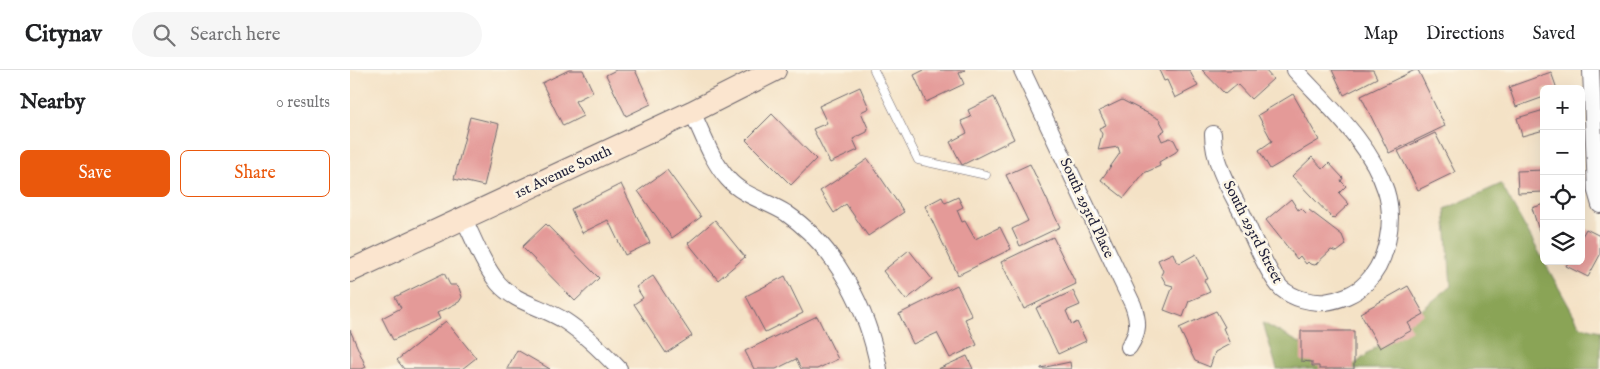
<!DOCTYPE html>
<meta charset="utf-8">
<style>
:root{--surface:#fff;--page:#f6f6f6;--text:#202124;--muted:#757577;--line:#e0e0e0;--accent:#ea580c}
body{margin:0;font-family:"IM FELL English",serif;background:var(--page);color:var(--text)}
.controls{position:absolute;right:15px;top:15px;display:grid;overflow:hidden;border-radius:8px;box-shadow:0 5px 20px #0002}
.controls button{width:45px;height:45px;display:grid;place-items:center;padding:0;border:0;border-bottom:1px solid var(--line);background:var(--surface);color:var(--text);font:25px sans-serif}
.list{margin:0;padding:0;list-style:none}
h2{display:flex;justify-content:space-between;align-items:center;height:65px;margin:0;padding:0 20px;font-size:21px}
h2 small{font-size:16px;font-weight:400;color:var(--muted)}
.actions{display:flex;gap:10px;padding:15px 20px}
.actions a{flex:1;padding:11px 0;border:1px solid var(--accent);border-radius:8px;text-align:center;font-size:18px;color:var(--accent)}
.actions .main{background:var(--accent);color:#fff}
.icon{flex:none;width:28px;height:28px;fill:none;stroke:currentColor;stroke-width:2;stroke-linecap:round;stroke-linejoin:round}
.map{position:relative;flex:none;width:1250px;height:299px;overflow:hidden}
header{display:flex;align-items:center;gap:30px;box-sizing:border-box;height:70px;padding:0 25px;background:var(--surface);border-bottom:1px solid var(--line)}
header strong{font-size:24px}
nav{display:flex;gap:28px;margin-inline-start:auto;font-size:18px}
.search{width:350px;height:45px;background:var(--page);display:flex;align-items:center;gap:12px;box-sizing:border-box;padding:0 18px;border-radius:28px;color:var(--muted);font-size:19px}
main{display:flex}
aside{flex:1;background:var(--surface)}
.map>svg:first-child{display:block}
</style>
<header>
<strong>Citynav</strong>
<div class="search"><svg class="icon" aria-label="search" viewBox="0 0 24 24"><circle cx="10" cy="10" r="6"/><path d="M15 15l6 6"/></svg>Search here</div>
<nav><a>Map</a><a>Directions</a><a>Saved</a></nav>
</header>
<main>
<aside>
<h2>Nearby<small>0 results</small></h2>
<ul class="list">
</ul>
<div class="actions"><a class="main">Save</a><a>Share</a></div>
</aside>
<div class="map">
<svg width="1250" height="299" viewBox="0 0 1250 299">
<rect width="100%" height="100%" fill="#fcf5e5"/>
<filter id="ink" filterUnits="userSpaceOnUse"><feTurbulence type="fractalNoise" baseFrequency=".02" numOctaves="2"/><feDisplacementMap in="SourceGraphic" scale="10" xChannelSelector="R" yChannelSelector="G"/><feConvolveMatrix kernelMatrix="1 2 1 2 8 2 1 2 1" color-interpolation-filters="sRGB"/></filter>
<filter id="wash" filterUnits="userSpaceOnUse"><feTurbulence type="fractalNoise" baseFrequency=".0096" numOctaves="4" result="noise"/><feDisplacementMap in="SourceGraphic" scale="20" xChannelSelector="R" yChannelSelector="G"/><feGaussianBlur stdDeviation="1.12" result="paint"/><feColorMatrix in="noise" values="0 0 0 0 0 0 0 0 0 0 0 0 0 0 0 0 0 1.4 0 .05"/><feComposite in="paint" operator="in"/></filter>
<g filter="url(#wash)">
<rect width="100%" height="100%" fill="#f4e2c6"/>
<g fill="#8aa456" stroke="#566348">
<polygon points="1151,114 1230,256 1250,261 1250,299 999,299 1101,216 1095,139"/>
<polygon points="913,253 998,299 927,299"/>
</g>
<g id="blocks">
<g fill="#e49a98">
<polygon points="219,0 233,0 243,22 225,31 233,46 213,56 192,13"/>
<polygon points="266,0 285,0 301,34 276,46 256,5"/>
<polygon points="574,0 615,0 609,3 614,14 576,32 564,5"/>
<polygon points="809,0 839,0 848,16 825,28 817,10 814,11"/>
<polygon points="852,0 915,0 923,9 901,29 887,14 875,24"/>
<polygon points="982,0 1023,0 1027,8 994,25"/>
<polygon points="1065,0 1068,0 1095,56 1039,83 1011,26"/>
<polygon points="1201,2 1207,19 1194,19 1194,27 1166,37 1159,17"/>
<polygon points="510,17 519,38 511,42 518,58 517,62 503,69 508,80 480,93 463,59 477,53 469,36"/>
<polygon points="943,24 969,70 920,99 909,80 922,71 908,45"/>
<polygon points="644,27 664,69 612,95 600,72 617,63 611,51 621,47 618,40"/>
<polygon points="772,30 809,49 815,60 809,64 812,71 820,68 824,70 828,78 826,82 809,92 810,96 794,103 774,128 751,110 770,83 768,77 748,80 752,64 749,58 756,55 749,41"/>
<polygon points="1194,40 1194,60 1172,66 1167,48"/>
<polygon points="422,44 466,89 441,115 396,70"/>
<polygon points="120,47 149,54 134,116 104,109"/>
<polygon points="1085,63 1105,102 1068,120 1048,81"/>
<polygon points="962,87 973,99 979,93 993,108 991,111 996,116 989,123 999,134 983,149 942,106"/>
<polygon points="518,89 554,142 518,166 496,134 484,143 470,121"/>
<polygon points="680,94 710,157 670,176 662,159 678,151 656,105"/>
<polygon points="317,100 351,147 322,168 288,121"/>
<polygon points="1194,100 1194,122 1168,123 1167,101"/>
<polygon points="271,114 300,173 275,185 258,150 232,163 221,139"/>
<polygon points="592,127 595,133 608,127 613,137 607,140 612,152 615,151 625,169 650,157 661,179 608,205 575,136"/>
<polygon points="941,129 948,140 951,138 956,143 959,140 992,165 996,175 987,182 981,180 965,195 960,194 958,192 956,194 950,186 947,189 916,150"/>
<polygon points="1194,134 1194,159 1189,161 1182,138"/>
<polygon points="365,150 395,187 368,210 338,173"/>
<polygon points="196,154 249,208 225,231 172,177"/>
<polygon points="1236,159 1250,166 1250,185 1238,207 1216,196 1219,191 1231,191 1231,168"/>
<polygon points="703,167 726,214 674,239 651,192"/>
<polygon points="559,180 582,209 556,230 533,201"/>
<polygon points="823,183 826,191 830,193 846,184 858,209 854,210 860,222 839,231 833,247 814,240 823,216 816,214 811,205 813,201 808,190"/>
<polygon points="94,203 100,215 106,215 109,218 112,227 109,232 87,243 90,249 43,270 32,248 51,238 45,227"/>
<polygon points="303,206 342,266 316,283 284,234 293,228 286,217"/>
<polygon points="435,206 453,243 415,262 396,226"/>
<polygon points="607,215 622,246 615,249 627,275 600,288 587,263 563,274 549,244"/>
<polygon points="1058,216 1074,244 1058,253 1062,260 1030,278 1010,243"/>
<polygon points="723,221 730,235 716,241 722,255 727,252 736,271 708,284 686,238"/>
<polygon points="866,241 875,257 873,258 880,274 865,282 860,297 845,291 829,258"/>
<polygon points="467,246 488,289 467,299 451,299 446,289 426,299 404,299 395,281"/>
<polygon points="96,251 126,288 112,299 54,299 47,290"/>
<polygon points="0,260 16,297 12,299 0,299"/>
<polygon points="951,261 1004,261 1004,299 969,299 969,296 962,296 962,292 951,291"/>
<polygon points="167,280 200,299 157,299"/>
<polygon points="617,286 623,299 588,299"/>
<polygon points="720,292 721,299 691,299 691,298"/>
</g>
</g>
</g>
<g filter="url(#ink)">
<use href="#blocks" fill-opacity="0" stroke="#6c656c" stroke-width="1"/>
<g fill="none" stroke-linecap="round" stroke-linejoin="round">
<defs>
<polyline id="lane" points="524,0 568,90 636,105"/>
<g id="street">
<path d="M672,0L783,235C789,252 789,262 779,277"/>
<polyline points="1241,0 1246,121 1250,135"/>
<path d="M342,42C353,64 361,90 378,109C393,126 417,131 436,143C487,178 518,240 529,299"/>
<path d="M863,64C863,93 880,120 893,145C901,163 919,207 932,219C943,228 960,233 975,232C989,230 1006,224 1016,213C1038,191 1045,150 1036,121C1021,73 978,36 945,0"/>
<path d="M114,149C124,170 133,194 148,213C165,233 194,237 215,251C235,264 252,281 269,299"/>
</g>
<polyline id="secondary" points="0,201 342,42 425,0"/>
</defs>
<use href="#lane" stroke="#6c656c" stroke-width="9"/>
<use href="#street" stroke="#6c656c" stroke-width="18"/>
<use href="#secondary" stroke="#6c656c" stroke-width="24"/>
<use href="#lane" stroke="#fff" stroke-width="8"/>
<use href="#street" stroke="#fff" stroke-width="16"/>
<use href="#secondary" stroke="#fbe5cf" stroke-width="22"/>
</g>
</g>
<g text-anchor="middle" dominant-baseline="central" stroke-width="5" stroke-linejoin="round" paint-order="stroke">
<g font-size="15" fill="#22223b" stroke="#fcf5e5">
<text transform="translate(213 102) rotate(-25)">1st Avenue South</text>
<text transform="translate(737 138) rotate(65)">South 293rd Place</text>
<text transform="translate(903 162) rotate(63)">South 293rd Street</text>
</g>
</g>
</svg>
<div class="controls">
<button>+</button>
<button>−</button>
<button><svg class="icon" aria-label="locate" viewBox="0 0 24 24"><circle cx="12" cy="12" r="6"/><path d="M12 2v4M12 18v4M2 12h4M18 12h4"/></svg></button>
<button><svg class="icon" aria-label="layers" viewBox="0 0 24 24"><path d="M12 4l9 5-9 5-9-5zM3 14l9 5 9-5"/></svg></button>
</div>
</div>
</main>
